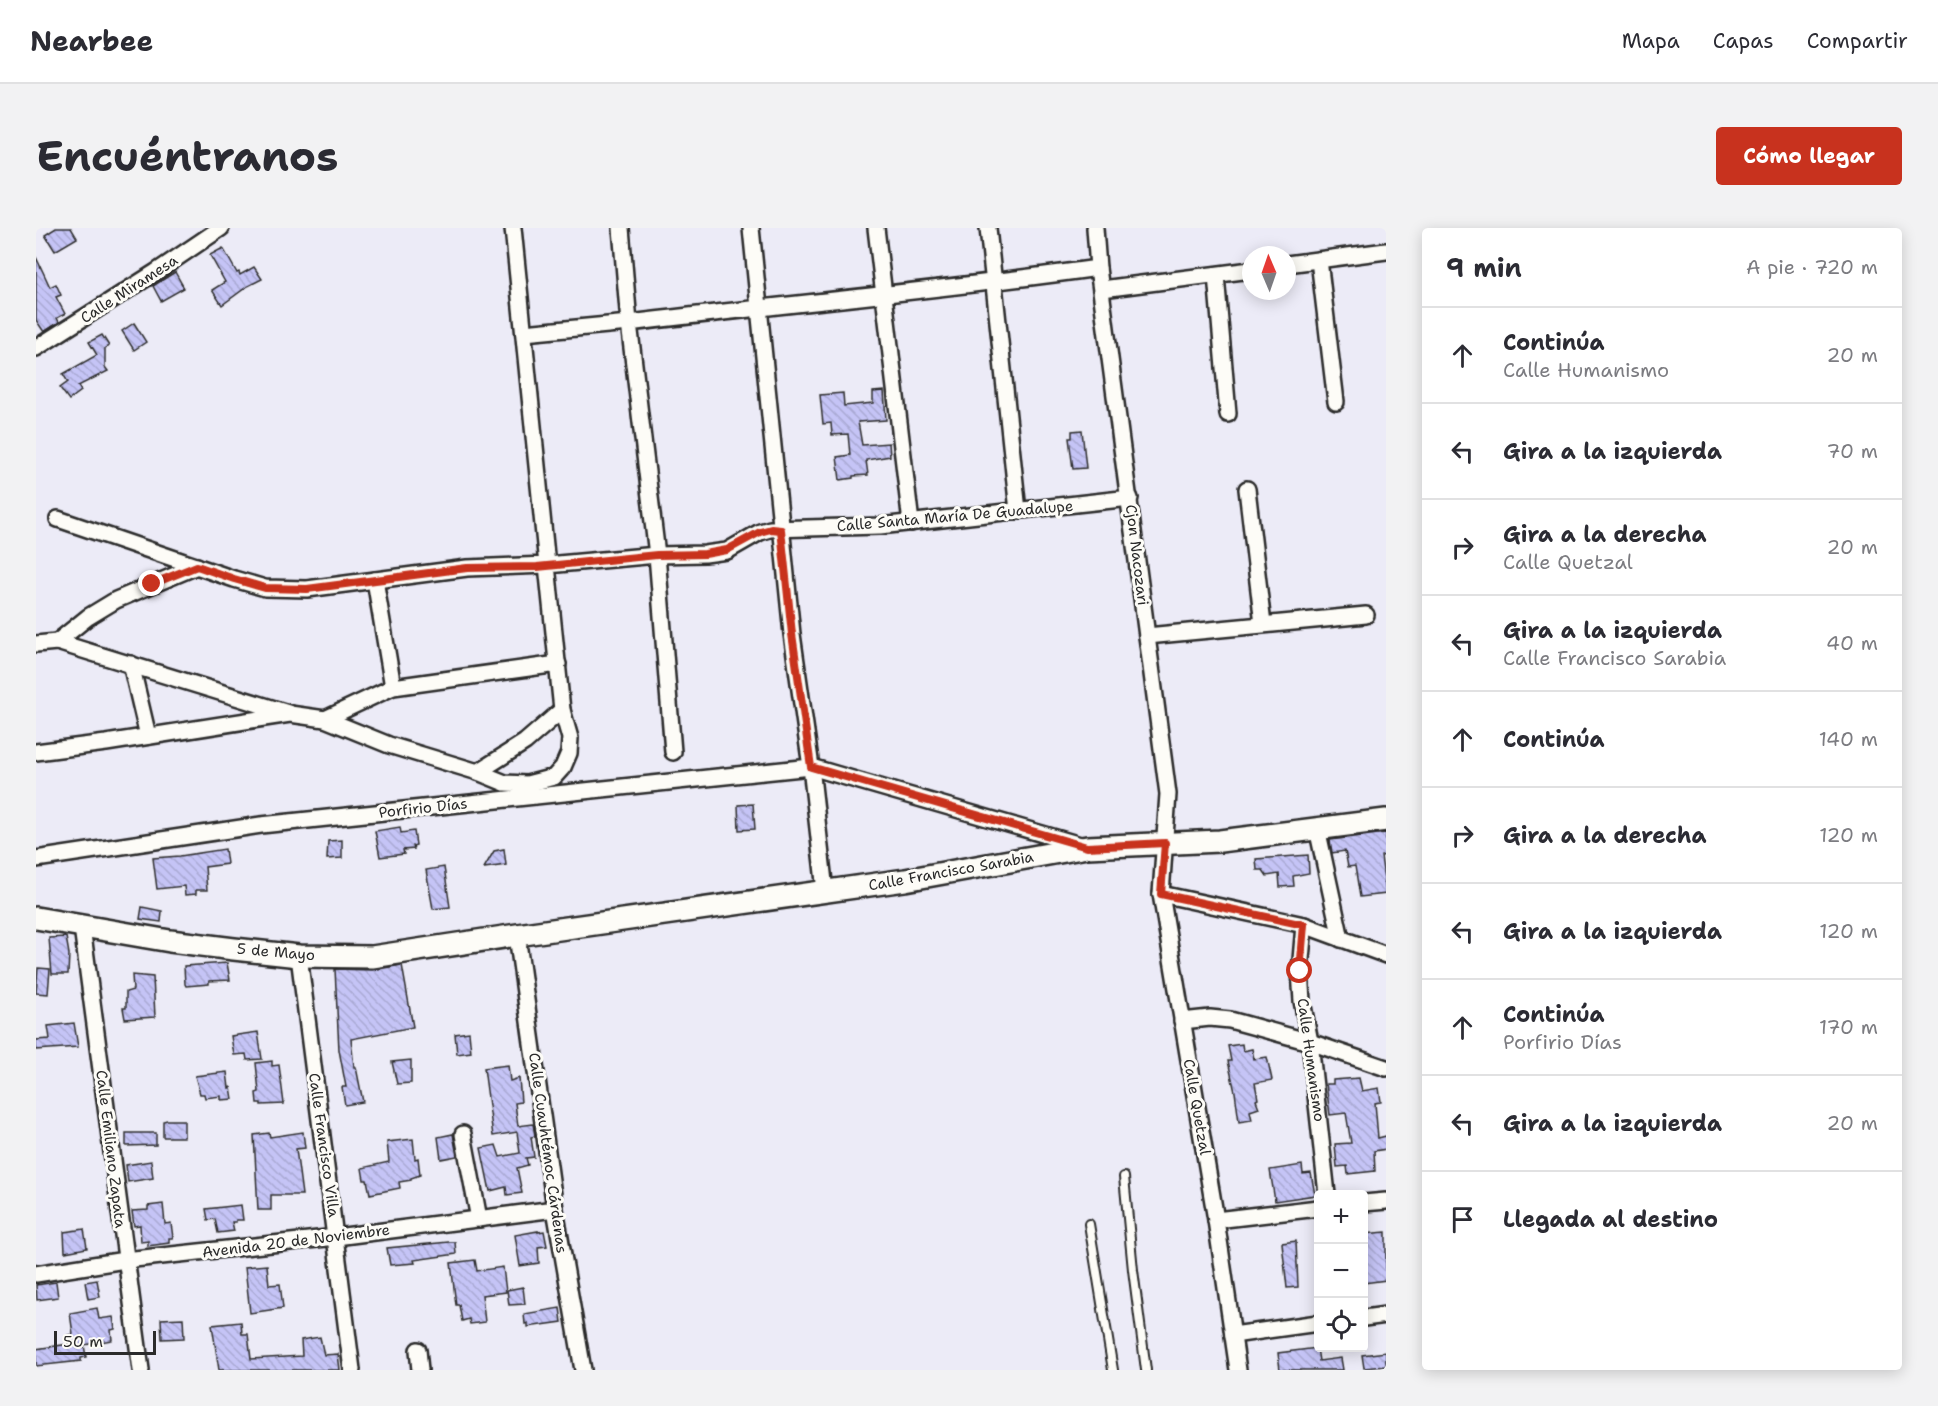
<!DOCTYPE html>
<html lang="es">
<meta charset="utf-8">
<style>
:root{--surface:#fff;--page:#f2f2f3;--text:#2b2b33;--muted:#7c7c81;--line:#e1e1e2;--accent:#c8321e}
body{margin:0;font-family:"Shantell Sans",sans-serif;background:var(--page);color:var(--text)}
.controls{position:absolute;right:18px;bottom:18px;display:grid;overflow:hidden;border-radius:6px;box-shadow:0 3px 15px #0003}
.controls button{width:54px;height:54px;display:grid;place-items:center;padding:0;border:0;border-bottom:2px solid var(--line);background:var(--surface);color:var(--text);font:30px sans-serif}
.compass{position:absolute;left:1206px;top:18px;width:54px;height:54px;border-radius:50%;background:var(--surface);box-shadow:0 3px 15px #0003;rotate:358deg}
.scale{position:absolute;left:18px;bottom:15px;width:102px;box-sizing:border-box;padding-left:6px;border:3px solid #2b2b2b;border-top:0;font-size:16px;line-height:21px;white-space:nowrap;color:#2b2b2b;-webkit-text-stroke:4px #fdfcf7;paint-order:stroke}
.stop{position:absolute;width:18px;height:18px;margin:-14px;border:4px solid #c8321e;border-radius:50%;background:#fff}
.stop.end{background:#c8321e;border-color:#fff;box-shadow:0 2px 6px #0008}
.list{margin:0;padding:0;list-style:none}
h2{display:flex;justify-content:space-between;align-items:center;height:78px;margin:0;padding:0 24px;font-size:26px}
h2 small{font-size:20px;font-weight:400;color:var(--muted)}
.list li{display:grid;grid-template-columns:39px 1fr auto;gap:18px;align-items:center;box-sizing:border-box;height:96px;padding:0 24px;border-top:2px solid var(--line)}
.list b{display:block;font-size:22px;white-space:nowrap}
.list p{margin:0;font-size:20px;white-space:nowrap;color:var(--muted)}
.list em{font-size:20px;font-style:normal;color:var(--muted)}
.icon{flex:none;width:33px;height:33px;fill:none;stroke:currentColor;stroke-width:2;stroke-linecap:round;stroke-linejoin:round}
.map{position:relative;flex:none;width:1350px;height:1142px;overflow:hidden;border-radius:6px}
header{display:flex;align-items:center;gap:36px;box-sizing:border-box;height:84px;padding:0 30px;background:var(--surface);border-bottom:2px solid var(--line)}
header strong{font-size:28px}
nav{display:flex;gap:33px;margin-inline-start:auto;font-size:21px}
.intro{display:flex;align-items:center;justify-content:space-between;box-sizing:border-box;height:144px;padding:0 36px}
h1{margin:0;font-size:42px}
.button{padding:15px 27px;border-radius:6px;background:var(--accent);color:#fff;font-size:21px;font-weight:700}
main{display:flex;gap:36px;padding:0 36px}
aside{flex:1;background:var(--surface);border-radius:6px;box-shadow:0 3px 15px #0003}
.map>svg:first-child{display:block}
</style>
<header>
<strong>Nearbee</strong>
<nav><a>Mapa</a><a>Capas</a><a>Compartir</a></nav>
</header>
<div class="intro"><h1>Encuéntranos</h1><a class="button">Cómo llegar</a></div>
<main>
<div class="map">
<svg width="1350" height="1142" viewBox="0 0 1350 1142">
<defs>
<pattern id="building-back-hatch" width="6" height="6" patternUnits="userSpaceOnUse" patternTransform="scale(1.5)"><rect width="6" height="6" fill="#c5c4f6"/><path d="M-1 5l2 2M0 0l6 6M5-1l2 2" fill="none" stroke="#a9a9d3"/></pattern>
</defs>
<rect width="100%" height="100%" fill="#ecebf7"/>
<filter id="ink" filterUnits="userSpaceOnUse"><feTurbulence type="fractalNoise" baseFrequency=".0167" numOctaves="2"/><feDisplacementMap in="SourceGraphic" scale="12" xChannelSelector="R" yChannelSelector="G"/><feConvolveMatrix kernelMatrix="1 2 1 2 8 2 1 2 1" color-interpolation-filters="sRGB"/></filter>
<g filter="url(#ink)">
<g fill="url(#building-back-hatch)" stroke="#2b2b2b" stroke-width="1.5">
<polygon points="20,0 35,0 41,10 19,23 9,7"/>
<polygon points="187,20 201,45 203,44 204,47 218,39 226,51 212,58 186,77 176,62 189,54 174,27"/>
<polygon points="0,29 14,59 20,56 25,67 20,69 29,86 21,90 23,94 8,104 0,92"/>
<polygon points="139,44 148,60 125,73 117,58"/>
<polygon points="98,95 110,114 98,122 86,103"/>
<polygon points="66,107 73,118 69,120 69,139 72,143 42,158 45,163 33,172 24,160 32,154 27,146 61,127 53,114"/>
<polygon points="848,163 850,192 822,194 826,217 853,215 854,228 830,232 832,247 817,248 817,250 804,252 801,229 814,227 812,206 796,207 795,195 787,196 784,167 807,165 808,178 837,175 837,164"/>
<polygon points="1046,202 1050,240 1037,241 1033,210 1036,210 1036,203"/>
<polygon points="717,576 719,601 703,602 702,577"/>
<polygon points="364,599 365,605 378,603 380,617 377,618 378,621 367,622 368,626 344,629 339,603"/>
<polygon points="1350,605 1350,627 1345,628 1350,666 1324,669 1319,638 1312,639 1309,623 1296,625 1294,612"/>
<polygon points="306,612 306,630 291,631 292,613"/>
<polygon points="189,621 191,636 169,639 171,662 160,662 160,666 149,667 148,658 121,661 117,630 144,628"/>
<polygon points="468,621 470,637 448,640 458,623"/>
<polygon points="1272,627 1273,645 1257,648 1258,658 1244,659 1243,646 1231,648 1227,642 1221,642 1220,631"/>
<polygon points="408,639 414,679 397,681 390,642"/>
<polygon points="106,679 126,683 125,694 104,691"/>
<polygon points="30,709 33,726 32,746 16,746 13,710"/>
<polygon points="191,735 194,752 173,753 173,756 150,758 149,756 148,738"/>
<polygon points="366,737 377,799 315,811 318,839 320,839 327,874 309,877 306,859 310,859 303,822 299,741 336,742"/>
<polygon points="2,740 14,741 12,766 0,765"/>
<polygon points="96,747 117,749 119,789 89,791 87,780 90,780 90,764 97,762"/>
<polygon points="38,795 42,819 0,822 0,812 14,811 12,798"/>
<polygon points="222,804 226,831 211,832 210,826 198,827 195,808"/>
<polygon points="433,804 435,824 421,826 419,806"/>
<polygon points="1206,816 1207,823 1216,821 1218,831 1231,829 1236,852 1219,855 1222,871 1220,872 1223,880 1214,883 1216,892 1203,894 1199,864 1192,833 1195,833 1192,818"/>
<polygon points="375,832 375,855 361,856 356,834"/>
<polygon points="236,833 236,838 243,837 248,876 225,877 225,875 221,875 220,865 223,864 220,835"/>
<polygon points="472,837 474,853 483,850 485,874 479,875 482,898 497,896 499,908 495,909 498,929 490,930 492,937 481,940 486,965 471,967 470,959 454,963 445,920 460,917 464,929 484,925 481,904 457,908 448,840"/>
<polygon points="191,844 193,860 195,859 197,871 185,872 185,868 169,870 168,866 164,866 159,848"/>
<polygon points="1323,850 1326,863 1343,860 1345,874 1339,875 1342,910 1350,908 1350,921 1338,923 1339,943 1312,946 1311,938 1301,939 1299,916 1315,915 1310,885 1294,887 1290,856 1297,856 1297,852"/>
<polygon points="131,892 148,892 148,909 127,909 127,893"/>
<polygon points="267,904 269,920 260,921 266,967 235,967 235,982 222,982 218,907 233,905 234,909"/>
<polygon points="90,905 120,905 120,917 90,918"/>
<polygon points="417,906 421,928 405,931 402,909"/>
<polygon points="377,911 379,931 382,930 384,947 375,950 375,952 363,954 364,960 334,966 331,952 328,952 326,940 353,934 351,914"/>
<polygon points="115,933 117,950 92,954 90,937"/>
<polygon points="1266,937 1267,946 1275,945 1279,967 1239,973 1234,942"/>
<polygon points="127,976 129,996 135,995 137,1010 133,1010 133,1015 112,1018 112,1013 105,1014 104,997 98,998 96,983 112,982 112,978"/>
<polygon points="205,977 207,992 200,992 200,994 196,994 198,1003 182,1005 179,991 172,992 170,981"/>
<polygon points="48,1001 51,1020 29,1024 28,1004"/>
<polygon points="502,1003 502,1004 508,1003 511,1018 502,1019 503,1035 484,1038 479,1007"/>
<polygon points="1350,1004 1350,1052 1328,1055 1328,1034 1330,1034 1328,1006"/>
<polygon points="1260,1013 1262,1059 1251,1060 1246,1015"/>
<polygon points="413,1014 419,1014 420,1026 378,1032 379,1035 354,1037 351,1020"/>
<polygon points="439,1032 441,1043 467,1039 470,1064 446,1067 449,1094 434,1096 433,1091 426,1093 423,1077 420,1077 415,1035"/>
<polygon points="231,1037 233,1057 244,1056 247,1080 214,1085 209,1039"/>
<polygon points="61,1052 64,1069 52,1071 49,1054"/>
<polygon points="20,1054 22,1069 1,1072 0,1057"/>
<polygon points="487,1059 489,1076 473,1077 471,1062"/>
<polygon points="61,1080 63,1091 77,1089 79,1101 75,1102 76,1112 48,1117 50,1129 45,1130 45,1133 0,1138 0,1121 33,1116 32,1107 37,1106 34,1085"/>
<polygon points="524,1080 526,1094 492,1099 492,1095 489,1096 488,1086"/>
<polygon points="147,1090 148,1110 126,1111 125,1091"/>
<polygon points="205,1094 206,1106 212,1106 215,1131 266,1128 265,1112 284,1109 288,1127 302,1126 304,1142 183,1142 176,1097"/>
<polygon points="1281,1120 1283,1133 1305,1130 1307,1142 1244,1142 1242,1125"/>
<polygon points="1350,1124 1350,1138 1328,1140 1326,1127"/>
</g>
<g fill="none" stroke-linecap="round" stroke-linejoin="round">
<defs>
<g id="lane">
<polyline points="1088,949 1097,1042 1110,1142"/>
<polyline points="1053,996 1077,1142"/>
</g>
<g id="street">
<polyline points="715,0 756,406 775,539 789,663"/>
<polyline points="840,0 875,295"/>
<polyline points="952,0 982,283"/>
<polyline points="1059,0 1062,40 1132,566 1125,666 1180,992 1202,1142"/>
<polyline points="1283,32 1300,174"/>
<polyline points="1251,36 1350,23"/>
<polyline points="1180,47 1192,186"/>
<polyline points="1066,61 1215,42"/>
<polyline points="488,105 593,95 585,0"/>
<polyline points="0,120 120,44 185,0"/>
<polyline points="1211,261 1227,396"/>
<polyline points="22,291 198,351 229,360 271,361 431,340 511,337 477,0"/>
<polyline points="161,338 80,372 52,389 21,414 252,485"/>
<polyline points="339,352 357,459"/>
<polyline points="1111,408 1330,387"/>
<polyline points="0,416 21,414"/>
<polyline points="95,436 112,508"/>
<polyline points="289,491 357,459 522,436"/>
<polyline points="0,524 70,515 254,486 289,491 353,517 442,544 469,555 491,556 518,549 527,539 533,525 534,510 526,482 511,337 621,327 669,326 691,323 724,304 734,301 844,298 1094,270"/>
<path d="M637,524L621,327L593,95C750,76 907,62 1062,40"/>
<polyline points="442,544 489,514 526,482"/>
<polyline points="1281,600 1305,711"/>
<polyline points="0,631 225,597 775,539 1048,618"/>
<polyline points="1125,666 1268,697 1350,727"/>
<polyline points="1268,697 1264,743 1266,773 1274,814 1291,966"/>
<polyline points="46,699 105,1142"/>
<polyline points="481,707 519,981 547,1142"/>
<polyline points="263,728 316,1142"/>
<polyline points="1146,793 1174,790 1194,792 1274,814 1350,840"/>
<polyline points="427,906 443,991"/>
<polyline points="1328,975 1350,973"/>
<polyline points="1180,992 1282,980"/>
<polyline points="0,1046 89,1032 300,1009 519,981"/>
<polyline points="1328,1090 1350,1087"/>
<polyline points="1197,1107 1282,1095"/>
<polyline points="382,1122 384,1142"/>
</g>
<polyline id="secondary" points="0,690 134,713 198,721 263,728 336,729 481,707 869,652 1051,619 1184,613 1350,592"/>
</defs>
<use href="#lane" stroke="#2b2b2b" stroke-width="12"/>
<use href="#street" stroke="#2b2b2b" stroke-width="20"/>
<use href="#secondary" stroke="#2b2b2b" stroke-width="26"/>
<use href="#lane" stroke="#fdfcf7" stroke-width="8"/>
<use href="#street" stroke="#fdfcf7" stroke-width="15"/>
<use href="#secondary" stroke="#fdfcf7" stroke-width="21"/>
</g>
</g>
<g fill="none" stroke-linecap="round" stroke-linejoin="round" filter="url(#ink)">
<polyline stroke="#c8321e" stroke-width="8" points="116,356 161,338 198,351 229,360 271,361 431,340 501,339 621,327 669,326 691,322 724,304 735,301 745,302 756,406 775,539 1051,619 1129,615 1125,666 1268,697 1264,743"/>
</g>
<g text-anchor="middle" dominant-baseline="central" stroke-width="6" stroke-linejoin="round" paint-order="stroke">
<g font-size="15" fill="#2b2b2b" stroke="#fdfcf7">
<text transform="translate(93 61) rotate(-33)">Calle Miramesa</text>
<text transform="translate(919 288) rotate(-5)">Calle Santa María De Guadalupe</text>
<text transform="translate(1101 327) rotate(83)">Cjon Nacozari</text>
<text transform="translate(387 580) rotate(-6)">Porfirio Días</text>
<text transform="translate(915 643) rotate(-10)">Calle Francisco Sarabia</text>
<text transform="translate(240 724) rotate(5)">5 de Mayo</text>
<text transform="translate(1275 832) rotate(82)">Calle Humanismo</text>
<text transform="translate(1161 879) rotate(80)">Calle Quetzal</text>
<text transform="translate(288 917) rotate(82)">Calle Francisco Villa</text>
<text transform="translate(75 921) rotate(83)">Calle Emiliano Zapata</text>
<text transform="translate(512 925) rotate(82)">Calle Cuauhtémoc Cárdenas</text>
<text transform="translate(260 1013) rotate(-7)">Avenida 20 de Noviembre</text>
</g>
</g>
</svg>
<div class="controls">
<button>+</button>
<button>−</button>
<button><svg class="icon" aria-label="locate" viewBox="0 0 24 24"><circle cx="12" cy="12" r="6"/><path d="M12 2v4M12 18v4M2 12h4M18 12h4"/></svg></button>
</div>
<svg class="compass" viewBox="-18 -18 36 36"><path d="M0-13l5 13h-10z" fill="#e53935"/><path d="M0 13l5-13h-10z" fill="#7c7c81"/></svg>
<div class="scale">50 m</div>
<div class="stop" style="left:1264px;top:743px"></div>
<div class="stop end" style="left:116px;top:356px"></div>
</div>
<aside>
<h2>9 min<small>A pie · 720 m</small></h2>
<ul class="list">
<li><svg class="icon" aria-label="ahead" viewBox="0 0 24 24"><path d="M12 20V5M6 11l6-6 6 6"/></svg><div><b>Continúa</b><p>Calle Humanismo</p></div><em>20 m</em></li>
<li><svg class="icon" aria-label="left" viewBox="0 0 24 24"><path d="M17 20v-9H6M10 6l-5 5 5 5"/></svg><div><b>Gira a la izquierda</b></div><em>70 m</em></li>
<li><svg class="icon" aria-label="right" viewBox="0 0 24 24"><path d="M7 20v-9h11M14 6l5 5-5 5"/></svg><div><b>Gira a la derecha</b><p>Calle Quetzal</p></div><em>20 m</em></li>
<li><svg class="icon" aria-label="left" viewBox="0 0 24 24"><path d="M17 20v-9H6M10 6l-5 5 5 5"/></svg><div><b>Gira a la izquierda</b><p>Calle Francisco Sarabia</p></div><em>40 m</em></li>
<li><svg class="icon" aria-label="ahead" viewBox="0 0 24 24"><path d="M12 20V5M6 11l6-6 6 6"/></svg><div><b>Continúa</b></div><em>140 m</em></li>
<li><svg class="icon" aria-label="right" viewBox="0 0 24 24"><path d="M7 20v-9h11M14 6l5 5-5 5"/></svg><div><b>Gira a la derecha</b></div><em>120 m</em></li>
<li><svg class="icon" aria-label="left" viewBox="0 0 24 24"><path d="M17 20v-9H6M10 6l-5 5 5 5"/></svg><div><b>Gira a la izquierda</b></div><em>120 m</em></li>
<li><svg class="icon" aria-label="ahead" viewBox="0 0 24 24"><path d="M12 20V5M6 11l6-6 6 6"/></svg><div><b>Continúa</b><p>Porfirio Días</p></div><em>170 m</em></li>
<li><svg class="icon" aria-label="left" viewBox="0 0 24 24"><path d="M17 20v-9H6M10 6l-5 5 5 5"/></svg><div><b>Gira a la izquierda</b></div><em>20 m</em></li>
<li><svg class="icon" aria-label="arrive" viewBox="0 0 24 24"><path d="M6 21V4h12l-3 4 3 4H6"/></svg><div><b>Llegada al destino</b></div></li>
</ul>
</aside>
</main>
